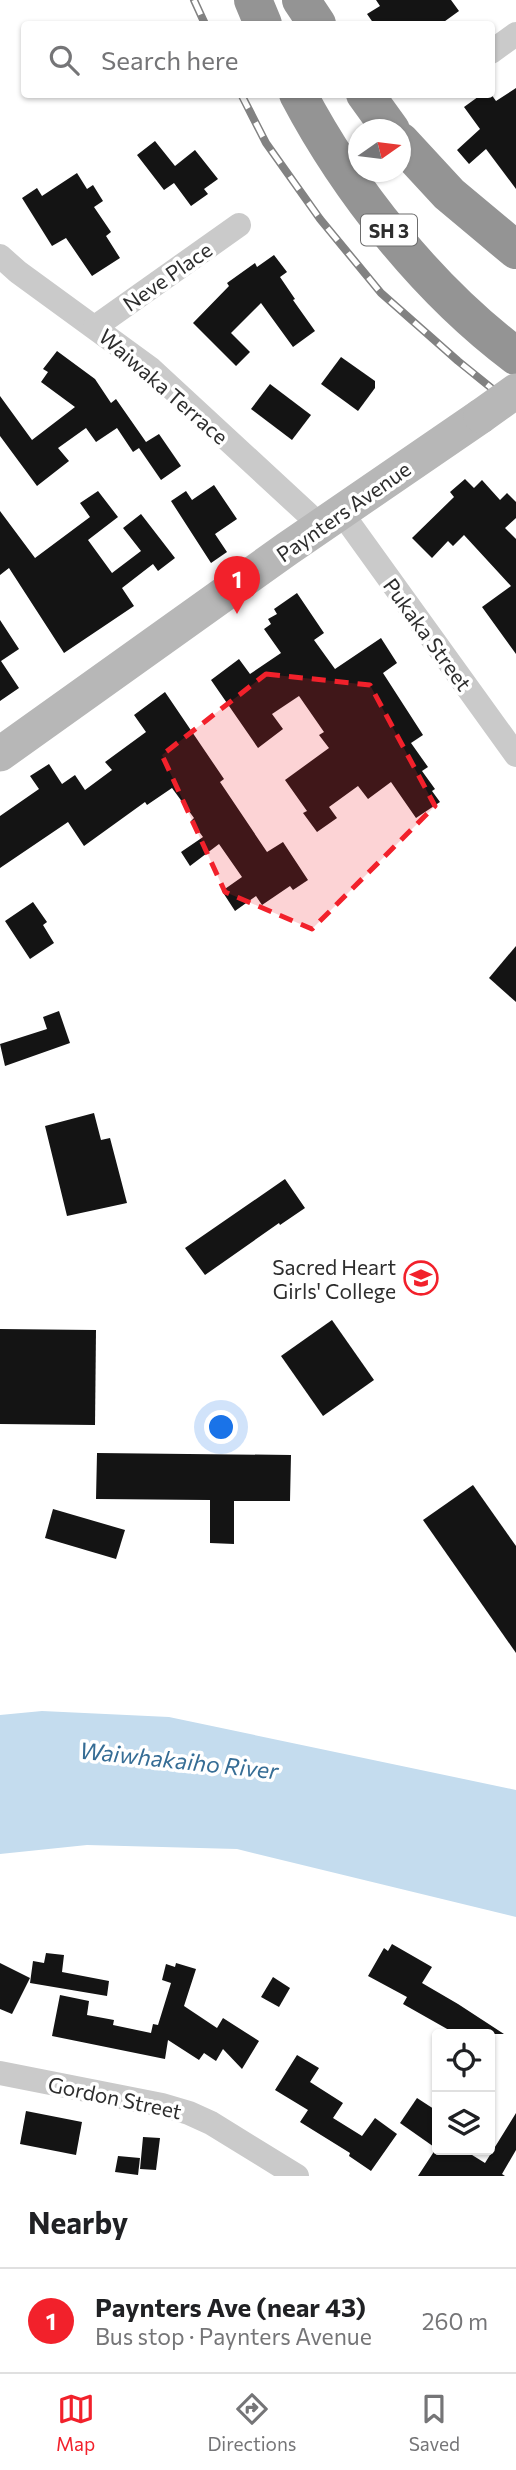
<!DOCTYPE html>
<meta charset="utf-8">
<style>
:root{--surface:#fff;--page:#f6f6f6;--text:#202124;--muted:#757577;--line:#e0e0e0;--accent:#f2212b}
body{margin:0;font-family:Commissioner,sans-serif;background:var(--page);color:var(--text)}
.controls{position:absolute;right:21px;bottom:21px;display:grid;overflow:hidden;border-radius:7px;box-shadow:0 2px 5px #0004}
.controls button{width:63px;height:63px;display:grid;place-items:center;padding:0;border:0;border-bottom:2px solid var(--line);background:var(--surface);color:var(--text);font:35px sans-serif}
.compass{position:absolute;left:348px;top:119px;width:63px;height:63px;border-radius:50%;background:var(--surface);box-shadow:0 2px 5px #0004;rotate:76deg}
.you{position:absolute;left:222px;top:1428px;width:24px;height:24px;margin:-18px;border:5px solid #fff;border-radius:50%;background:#1a73e8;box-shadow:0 0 0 10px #1a73e833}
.badge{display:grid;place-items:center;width:46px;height:46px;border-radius:50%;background:var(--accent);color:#fff;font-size:23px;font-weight:700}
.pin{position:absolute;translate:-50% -58px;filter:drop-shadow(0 2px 4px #0008)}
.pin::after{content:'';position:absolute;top:37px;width:24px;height:21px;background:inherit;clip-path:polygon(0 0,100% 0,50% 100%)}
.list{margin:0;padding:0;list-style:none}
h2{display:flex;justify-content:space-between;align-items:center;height:91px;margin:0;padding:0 28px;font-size:30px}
h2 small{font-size:23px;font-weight:400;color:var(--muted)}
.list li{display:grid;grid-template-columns:46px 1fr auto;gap:21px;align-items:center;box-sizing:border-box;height:105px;padding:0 28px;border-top:2px solid var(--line)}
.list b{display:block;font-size:26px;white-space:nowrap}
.list p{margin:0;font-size:23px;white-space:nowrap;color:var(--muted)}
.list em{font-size:23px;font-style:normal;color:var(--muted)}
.icon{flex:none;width:38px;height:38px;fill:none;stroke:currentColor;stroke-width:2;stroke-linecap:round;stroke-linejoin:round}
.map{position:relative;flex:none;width:516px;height:2176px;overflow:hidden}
.search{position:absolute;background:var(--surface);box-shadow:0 2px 5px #0004;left:21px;right:21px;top:21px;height:77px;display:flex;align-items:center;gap:18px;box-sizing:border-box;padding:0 24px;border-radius:7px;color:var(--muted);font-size:26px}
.sheet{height:196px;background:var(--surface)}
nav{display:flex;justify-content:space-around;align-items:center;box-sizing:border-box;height:98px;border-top:2px solid var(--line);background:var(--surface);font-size:19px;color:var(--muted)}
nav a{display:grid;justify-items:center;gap:4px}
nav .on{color:var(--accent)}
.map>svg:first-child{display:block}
</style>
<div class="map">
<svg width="516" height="2176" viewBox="0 0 516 2176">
<rect width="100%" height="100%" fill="#fff"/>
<polygon fill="#c4dcee" points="42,1711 169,1717 516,1790 516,1917 237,1849 87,1845 0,1854 0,1715"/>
<g fill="#141414">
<polygon points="376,0 451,0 459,11 441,24 374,24 367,14 380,6"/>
<polygon points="516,88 516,189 486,149 469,164 457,150 480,129 464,107 482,94 491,94 496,101"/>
<polygon points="155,141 175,166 195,150 218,179 204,189 208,194 191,206 174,183 164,190 137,155"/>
<polygon points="77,173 87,189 93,185 103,201 94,207 111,232 106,236 120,258 92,276 66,238 52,246 22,198 37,188 42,196"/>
<polygon points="274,255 287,272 280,277 295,299 293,300 315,331 293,347 261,303 231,333 250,352 236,366 193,323 229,286 227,283 255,263 257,267"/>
<polygon points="57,351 95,379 111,403 116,399 146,442 159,434 181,466 161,480 139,448 133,452 117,428 96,442 86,428 58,448 69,461 37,486 0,436 0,396 32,440 75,407 41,382 48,372 43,369"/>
<polygon points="341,357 375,381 375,388 358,411 321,384"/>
<polygon points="270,384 311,415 292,440 251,409"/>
<polygon points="465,479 474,488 482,480 500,500 507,493 516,502 516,518 505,528 516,539 516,654 482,607 511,586 464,535 453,546 448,541 432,558 412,538 454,497 450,492"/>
<polygon points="214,485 237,519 215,534 227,552 211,563 171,501 186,491 192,500"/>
<polygon points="98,491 118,517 88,540 112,573 141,551 123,528 141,514 175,558 158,571 153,564 122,588 134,606 64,653 9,568 0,575 0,511 35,558 90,517 80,503"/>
<polygon points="297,593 324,633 314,640 335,669 381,638 397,663 383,673 423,735 411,743 428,767 422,771 435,789 432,791 440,802 416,818 391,782 368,799 358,786 329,807 337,818 317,832 303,813 307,811 285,780 329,748 319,735 324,732 299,696 272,714 283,729 258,748 211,680 239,659 250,674 281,653 264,629 271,624 268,619 277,614 274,609"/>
<polygon points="0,620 19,649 1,661 19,688 0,701"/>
<polygon points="165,692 224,779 220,782 267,852 283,842 308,880 293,890 290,886 262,905 256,896 235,911 222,891 242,877 219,844 190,866 181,852 203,837 191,821 194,818 172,788 147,805 145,802 84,846 68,822 0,868 0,816 39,789 30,776 49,764 62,784 75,775 85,790 112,770 105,762 146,732 134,715"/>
<polygon points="33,902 47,922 43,925 54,943 30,959 5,921"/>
<polygon points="516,946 516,1002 489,978"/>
<polygon points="59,1011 70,1043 5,1066 0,1044 47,1029 43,1017"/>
<polygon points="94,1113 101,1140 110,1138 127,1203 67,1216 45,1126"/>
<polygon points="285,1179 305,1208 280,1225 279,1223 205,1275 185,1248"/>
<polygon points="332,1320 374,1380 323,1416 281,1356"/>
<polygon points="0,1329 96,1330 95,1425 0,1424"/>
<polygon points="97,1453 291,1455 290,1501 234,1501 234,1544 210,1543 210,1500 96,1499"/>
<polygon points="473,1485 516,1546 516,1653 423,1520"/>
<polygon points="53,1509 125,1530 116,1559 45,1538"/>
<polygon points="392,1944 432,1967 422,1983 458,2004 504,2034 456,2034 403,2004 407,1997 368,1976 384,1948 388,1951"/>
<polygon points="46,1953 64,1955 62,1972 109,1981 107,1996 30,1983 33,1961 44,1963"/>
<polygon points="0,1963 30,1978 12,2014 0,2009"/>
<polygon points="176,1963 196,1969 184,2006 217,2028 223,2018 259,2041 242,2069 223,2049 216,2061 204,2053 199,2060 168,2040 165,2059 52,2036 60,1995 89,2001 87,2015 114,2020 113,2025 151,2033 153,2024 158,2025 171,1983 162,1980 166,1964 175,1967"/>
<polygon points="273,1977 290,1988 279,2007 261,1997"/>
<polygon points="297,2055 319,2068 310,2082 343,2103 333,2118 362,2136 375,2118 397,2134 371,2171 349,2156 350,2153 300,2122 308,2110 275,2090"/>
<polygon points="417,2098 437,2111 437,2149 400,2123"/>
<polygon points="26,2111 82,2122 76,2155 20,2144"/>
<polygon points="516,2113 516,2150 502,2174 505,2176 418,2176 435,2150 464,2150 485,2163"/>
<polygon points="143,2137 160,2138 156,2170 140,2169"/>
<polygon points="118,2156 140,2158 138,2175 115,2172"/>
</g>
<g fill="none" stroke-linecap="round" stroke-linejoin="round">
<g stroke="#cacaca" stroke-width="24">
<polyline points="491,52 516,34"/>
<polyline points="0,256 18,272 151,369 308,514 319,528"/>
<polyline points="95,327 239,225"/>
<polyline points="341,512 516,755"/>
<polyline points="0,2073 162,2105 189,2113 211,2123 297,2176"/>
</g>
<polyline stroke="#b7b7b7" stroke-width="35" points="0,754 287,549 481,416"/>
<g stroke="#949494" stroke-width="38">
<polyline points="253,0 263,24"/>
<polyline points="301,0 317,24"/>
<path d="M298,94C349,191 428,290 516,356"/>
<polyline points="365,94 391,130"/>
<polyline points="400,141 449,194 516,250"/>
</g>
<defs>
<g id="rail">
<polyline points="194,0 205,24"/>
<polyline points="241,94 266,143 320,219 381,293 458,361 516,408"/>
</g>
</defs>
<use href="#rail" stroke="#828282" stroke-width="8"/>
<use href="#rail" stroke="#fff" stroke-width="5" stroke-dasharray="16" stroke-linecap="butt"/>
<polyline stroke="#b7b7b7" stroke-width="35" points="481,416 516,391"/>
</g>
<path fill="#f2212b" fill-opacity="0.2" stroke="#f2212b" stroke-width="5" stroke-dasharray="14 9" stroke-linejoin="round" d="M266,674L370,685L435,806L312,929L225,892L162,755Z"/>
<defs>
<symbol id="school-ring" viewBox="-11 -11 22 22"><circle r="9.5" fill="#fff" stroke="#f2212b" stroke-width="1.5"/><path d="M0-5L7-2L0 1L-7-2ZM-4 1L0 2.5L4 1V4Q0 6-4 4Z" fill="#f2212b"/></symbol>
</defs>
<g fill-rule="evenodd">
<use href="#school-ring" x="402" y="1259" width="38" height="38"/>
</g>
<g text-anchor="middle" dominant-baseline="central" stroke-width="7" stroke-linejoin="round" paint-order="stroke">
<rect fill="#fff" stroke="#6c6c6c" stroke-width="2" x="361" y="214.5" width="56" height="31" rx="5"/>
<g font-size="19" font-weight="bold" fill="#2d2d2d">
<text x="389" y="230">SH 3</text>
</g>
<g font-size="21" fill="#2d2d2d" stroke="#fff">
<text transform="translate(167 276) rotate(-35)">Neve Place</text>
<text transform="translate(164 386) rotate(41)">Waiwaka Terrace</text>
<text transform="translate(343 511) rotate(-35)">Paynters Avenue</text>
<text transform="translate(428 634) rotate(54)">Pukaka Street</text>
<text transform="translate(115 2097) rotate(12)">Gordon Street</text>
</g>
<g font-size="21" fill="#2d2d2d" stroke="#fff" text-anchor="end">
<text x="396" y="1266">Sacred Heart<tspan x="396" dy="24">Girls' College</tspan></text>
</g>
<g font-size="23" font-style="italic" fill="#366d95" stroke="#fff">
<text transform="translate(179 1760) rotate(6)">Waiwhakaiho River</text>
</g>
</g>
</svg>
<div class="controls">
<button><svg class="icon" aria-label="locate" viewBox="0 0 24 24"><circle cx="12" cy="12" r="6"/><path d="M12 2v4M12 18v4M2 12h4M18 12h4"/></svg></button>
<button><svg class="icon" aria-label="layers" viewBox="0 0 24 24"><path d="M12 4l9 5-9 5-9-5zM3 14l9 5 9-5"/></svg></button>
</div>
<svg class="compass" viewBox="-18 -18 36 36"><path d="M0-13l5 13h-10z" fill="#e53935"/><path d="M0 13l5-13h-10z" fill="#757577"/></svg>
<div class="you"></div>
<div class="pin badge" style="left:237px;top:614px">1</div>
<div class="search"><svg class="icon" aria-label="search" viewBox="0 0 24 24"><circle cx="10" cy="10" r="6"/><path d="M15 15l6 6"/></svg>Search here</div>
</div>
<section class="sheet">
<h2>Nearby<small></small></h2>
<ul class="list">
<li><span class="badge">1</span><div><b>Paynters Ave (near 43)</b><p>Bus stop · Paynters Avenue</p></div><em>260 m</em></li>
</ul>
</section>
<nav>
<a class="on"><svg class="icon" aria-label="map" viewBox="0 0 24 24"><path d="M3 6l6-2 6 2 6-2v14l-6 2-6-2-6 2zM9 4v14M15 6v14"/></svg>Map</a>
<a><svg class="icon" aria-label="directions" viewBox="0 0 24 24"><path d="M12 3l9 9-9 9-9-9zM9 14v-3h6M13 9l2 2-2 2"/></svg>Directions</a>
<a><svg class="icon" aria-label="saved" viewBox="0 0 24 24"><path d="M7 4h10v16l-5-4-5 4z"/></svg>Saved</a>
</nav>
